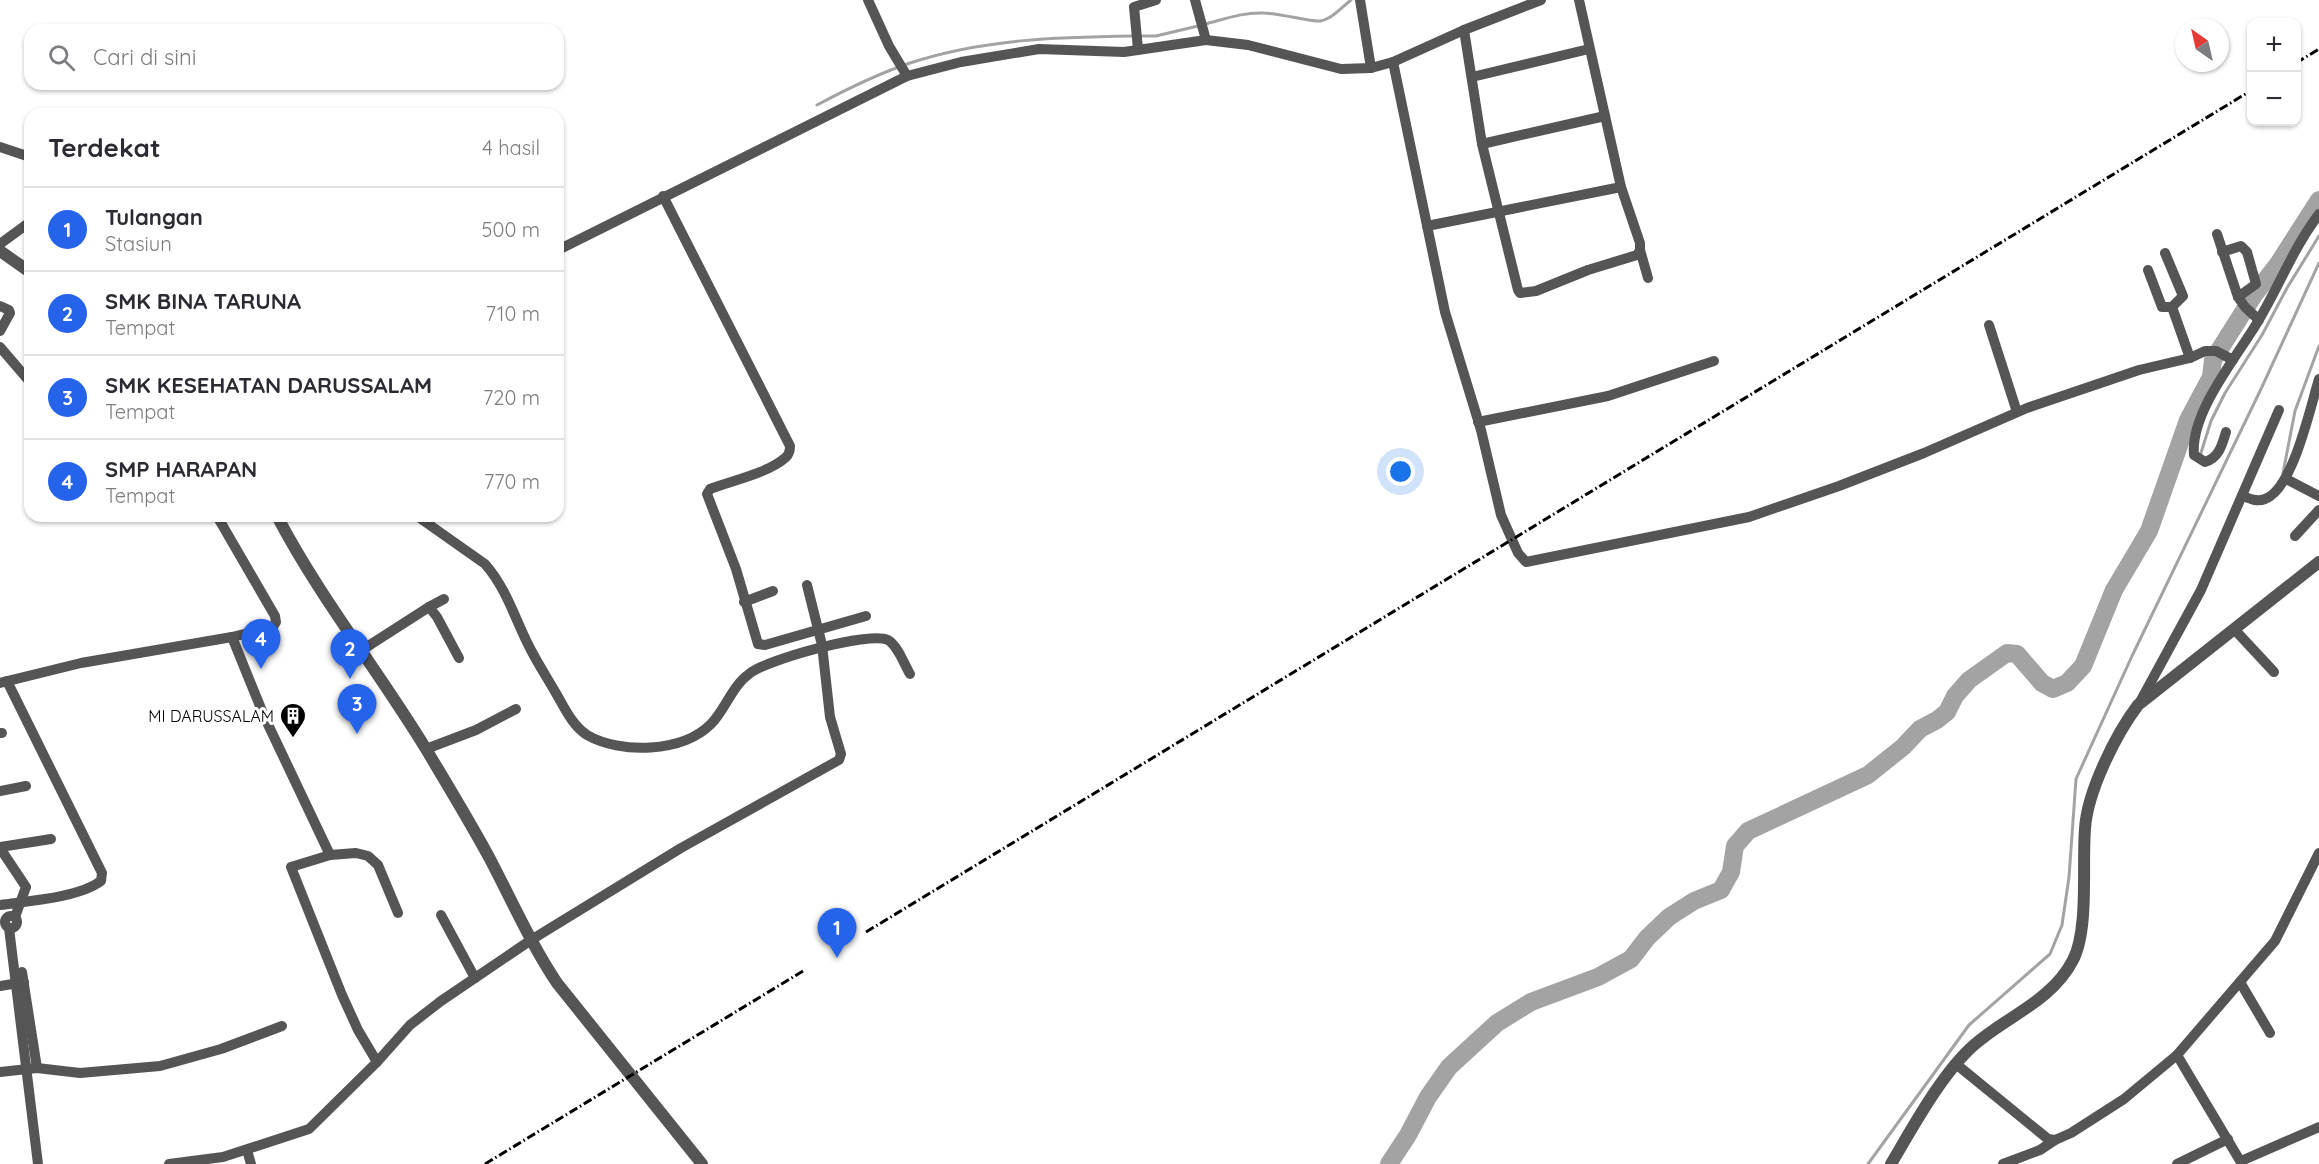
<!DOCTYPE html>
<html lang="id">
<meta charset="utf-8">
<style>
:root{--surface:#fff;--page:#f2f2f3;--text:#2b2b33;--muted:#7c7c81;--line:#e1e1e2;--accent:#2563eb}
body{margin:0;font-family:Quicksand,sans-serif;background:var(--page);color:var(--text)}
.controls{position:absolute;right:18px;top:18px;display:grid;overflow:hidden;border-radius:12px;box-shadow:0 2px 4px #0004}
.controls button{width:54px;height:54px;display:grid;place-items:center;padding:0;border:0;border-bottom:2px solid var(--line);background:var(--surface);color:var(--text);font:30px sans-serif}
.compass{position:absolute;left:2175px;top:18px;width:54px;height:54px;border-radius:50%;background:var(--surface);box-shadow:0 2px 4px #0004;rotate:326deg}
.you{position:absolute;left:1401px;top:472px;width:21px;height:21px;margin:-15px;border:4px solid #fff;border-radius:50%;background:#1a73e8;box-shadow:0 0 0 9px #1a73e833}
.badge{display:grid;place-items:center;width:39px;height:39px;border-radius:50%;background:var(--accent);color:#fff;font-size:20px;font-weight:700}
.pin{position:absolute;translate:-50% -50px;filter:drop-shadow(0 2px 3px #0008)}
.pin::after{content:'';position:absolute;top:32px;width:21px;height:18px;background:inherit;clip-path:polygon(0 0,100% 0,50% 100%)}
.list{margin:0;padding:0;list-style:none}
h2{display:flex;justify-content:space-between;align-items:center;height:78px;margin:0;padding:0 24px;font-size:26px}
h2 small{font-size:20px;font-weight:400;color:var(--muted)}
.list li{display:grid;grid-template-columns:39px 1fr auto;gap:18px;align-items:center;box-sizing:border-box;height:84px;padding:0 24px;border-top:2px solid var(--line)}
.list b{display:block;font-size:22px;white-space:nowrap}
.list p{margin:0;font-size:20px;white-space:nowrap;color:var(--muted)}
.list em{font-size:20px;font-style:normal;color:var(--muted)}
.icon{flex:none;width:33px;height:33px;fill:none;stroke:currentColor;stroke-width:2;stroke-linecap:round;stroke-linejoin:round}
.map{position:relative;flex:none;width:2319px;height:1164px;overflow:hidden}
.search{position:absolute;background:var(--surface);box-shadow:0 2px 4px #0004;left:24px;top:24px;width:540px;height:66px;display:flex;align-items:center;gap:15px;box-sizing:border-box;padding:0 21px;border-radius:18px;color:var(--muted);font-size:22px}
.panel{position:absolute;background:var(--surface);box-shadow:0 2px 4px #0004;left:24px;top:108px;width:540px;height:414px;border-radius:18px}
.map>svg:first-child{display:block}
</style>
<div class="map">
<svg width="2319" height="1164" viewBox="0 0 2319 1164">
<rect width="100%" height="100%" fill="#fff"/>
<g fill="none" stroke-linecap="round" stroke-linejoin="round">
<g stroke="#a3a3a3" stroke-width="3">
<path d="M1205,24C1225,19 1243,12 1264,13C1278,13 1312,22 1320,21C1332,19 1342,7 1351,0"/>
<polyline points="1140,36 1156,36 1198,26"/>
<path d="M817,105C847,89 877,74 910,63C982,39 1059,37 1134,36"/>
<polyline points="2200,456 2211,421 2225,393 2262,335 2287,288 2319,236"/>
<polyline points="2283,473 2295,411 2319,346"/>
<polyline points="1868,1164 1969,1025 2050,954 2062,925 2069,877 2076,779 2132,656 2261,389 2319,263"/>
</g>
<polyline stroke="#a3a3a3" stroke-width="18" points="1389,1164 1408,1135 1428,1097 1449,1067 1497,1023 1531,1002 1598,977 1631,959 1647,938 1669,917 1694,901 1721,890 1731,872 1735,846 1748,831 1868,775 1903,747 1920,729 1937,720 1947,712 1955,696 1969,680 2007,653 2017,654 2042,683 2053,689 2067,683 2083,666 2114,590 2149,531 2188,420 2211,377 2213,360 2254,295 2278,264 2319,200"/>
<g stroke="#555" stroke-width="10">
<polyline points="868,0 889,46 907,76 961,62 1039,49 1124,52 1206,40 1195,0"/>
<polyline points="1360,0 1371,68"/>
<polyline points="1464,30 1482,144 1518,290 1520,293 1536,291 1588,270 1637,255 1640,250 1640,243 1621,187"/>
<polyline points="1206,40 1248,45 1341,69 1371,68 1393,62 1464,30 1541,0"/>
<polyline points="1138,49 1134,7 1156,0"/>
<polyline points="1393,62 1445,312 1481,430 1501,515 1518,553 1526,562 1749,517 1839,486 1924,453 2027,408 2139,370 2190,358 2205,351 2216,351 2233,360"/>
<polyline points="1472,77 1589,49"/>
<polyline points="1482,144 1605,116"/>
<polyline points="0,147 30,157"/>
<path d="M663,196L790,446C790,451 789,455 785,458C768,473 731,481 710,489L707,494L736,569L758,644L765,645L866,616"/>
<polyline points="1427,226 1621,187 1579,0"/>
<polyline points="2217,234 2238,297 2245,307 2259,320"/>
<polyline points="0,244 30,222"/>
<polyline points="558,250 907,76"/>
<polyline points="1640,250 1648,278"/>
<polyline points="2222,252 2241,246 2247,252 2256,284 2238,297"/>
<polyline points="2148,270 2162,307 2172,307 2183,296 2165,253"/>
<polyline points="0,306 9,310 10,313 0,331"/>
<polyline points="2172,307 2190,358"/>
<polyline points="1989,325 2017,412"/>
<polyline points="29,333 30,335"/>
<polyline points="0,347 30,382"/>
<polyline points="1478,422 1608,396 1714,361"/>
<path d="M2226,432C2222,445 2219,458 2205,462L2194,455C2190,413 2236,358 2257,323C2279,287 2293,248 2319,214"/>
<polyline points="2286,479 2319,496"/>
<path d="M2243,496C2250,499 2257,502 2265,499C2293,489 2310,408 2319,379"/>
<path d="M417,516L485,564C508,590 516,623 532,652C540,667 549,681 557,695C565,709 573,726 587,735C620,754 682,753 711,724C725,710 732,686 749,674C765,660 869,631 888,640C898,646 904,664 910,674"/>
<polyline points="2295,536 2319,510"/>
<polyline points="744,602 773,591"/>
<polyline points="429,607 444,599"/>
<polyline points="2234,629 2274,672"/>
<polyline points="232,637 264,716 330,855"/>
<polyline points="362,650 429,607 437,617 459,658"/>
<polyline points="0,683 81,663 232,637 273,627 276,622 275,616 217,516"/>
<polyline points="2140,702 2201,590 2279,410"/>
<polyline points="0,733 2,733"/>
<polyline points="426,749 476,730 516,709"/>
<polyline points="0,791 26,786"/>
<polyline points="0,847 51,839"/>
<polyline points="0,848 26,887 15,917"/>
<path d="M0,905C28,901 78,898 101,881L102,873L7,681"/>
<polyline points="441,915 475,978"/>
<circle cx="11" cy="922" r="6"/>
<polyline points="9,928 38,1164"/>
<polyline points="22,972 37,1068"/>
<polyline points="2240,982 2270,1033"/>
<polyline points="0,986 24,982"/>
<polyline points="2177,1055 2242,1164"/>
<polyline points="377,1062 358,1030 342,995 291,867 330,855 356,853 368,856 378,865 398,913"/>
<polyline points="1956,1064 2048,1139 2055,1140 2071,1133 2124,1099 2177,1055 2275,941 2319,853"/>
<polyline points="0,1072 37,1068 80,1073 160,1066 221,1049 282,1026"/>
<polyline points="247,1150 251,1164"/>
<polyline points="2241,1161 2319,1127"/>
<polyline points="169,1164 223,1157 309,1129 377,1062 410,1025 441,1001 531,940 681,848 839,760 841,754 830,717 822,645 807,585"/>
<polyline points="2003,1164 2040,1150 2055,1140"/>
<polyline points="2177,1164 2228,1139"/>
</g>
<g stroke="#555" stroke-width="12">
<polyline points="0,251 30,272"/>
<path d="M277,516C320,598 378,670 426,749C448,786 470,822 490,859C512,901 531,944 557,983L702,1164"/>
<path d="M1891,1164C1913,1127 1942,1073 1974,1045C2007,1016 2052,1001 2073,960C2089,929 2082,865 2085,829C2087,792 2116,734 2138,705L2319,562"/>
</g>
<g stroke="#000" stroke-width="3" stroke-dasharray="9 3 1.5 3" stroke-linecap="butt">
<polyline points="2296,63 2319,49"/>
<polyline points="866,932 2252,90"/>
<polyline points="485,1164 803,971"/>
</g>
</g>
<defs>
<symbol id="building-pin" viewBox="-11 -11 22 30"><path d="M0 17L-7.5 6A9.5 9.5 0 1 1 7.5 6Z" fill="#000" stroke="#fff"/><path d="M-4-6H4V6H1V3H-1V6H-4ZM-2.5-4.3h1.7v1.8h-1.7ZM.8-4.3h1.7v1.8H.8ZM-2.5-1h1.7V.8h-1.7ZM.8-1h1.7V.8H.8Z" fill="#fff"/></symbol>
</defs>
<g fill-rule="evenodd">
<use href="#building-pin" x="278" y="701" width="30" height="40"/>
</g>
<g text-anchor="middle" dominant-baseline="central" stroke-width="6" stroke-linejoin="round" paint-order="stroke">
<g font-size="16" fill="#000" stroke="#fff" text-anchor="end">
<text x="274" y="716">MI DARUSSALAM</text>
</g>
</g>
</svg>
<div class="controls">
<button>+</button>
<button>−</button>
</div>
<svg class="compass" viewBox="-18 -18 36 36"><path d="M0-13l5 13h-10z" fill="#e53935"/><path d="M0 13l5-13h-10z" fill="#7c7c81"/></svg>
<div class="you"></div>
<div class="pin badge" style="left:837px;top:958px">1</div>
<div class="pin badge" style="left:350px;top:679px">2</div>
<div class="pin badge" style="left:357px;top:734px">3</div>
<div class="pin badge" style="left:261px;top:669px">4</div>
<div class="search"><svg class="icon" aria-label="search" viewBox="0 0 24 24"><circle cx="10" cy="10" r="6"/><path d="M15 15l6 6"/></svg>Cari di sini</div>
<section class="panel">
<h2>Terdekat<small>4 hasil</small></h2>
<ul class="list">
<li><span class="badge">1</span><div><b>Tulangan</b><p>Stasiun</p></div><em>500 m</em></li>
<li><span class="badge">2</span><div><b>SMK BINA TARUNA</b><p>Tempat</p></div><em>710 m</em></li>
<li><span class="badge">3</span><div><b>SMK KESEHATAN DARUSSALAM</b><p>Tempat</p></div><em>720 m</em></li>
<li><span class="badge">4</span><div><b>SMP HARAPAN</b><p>Tempat</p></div><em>770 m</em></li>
</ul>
</section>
</div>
